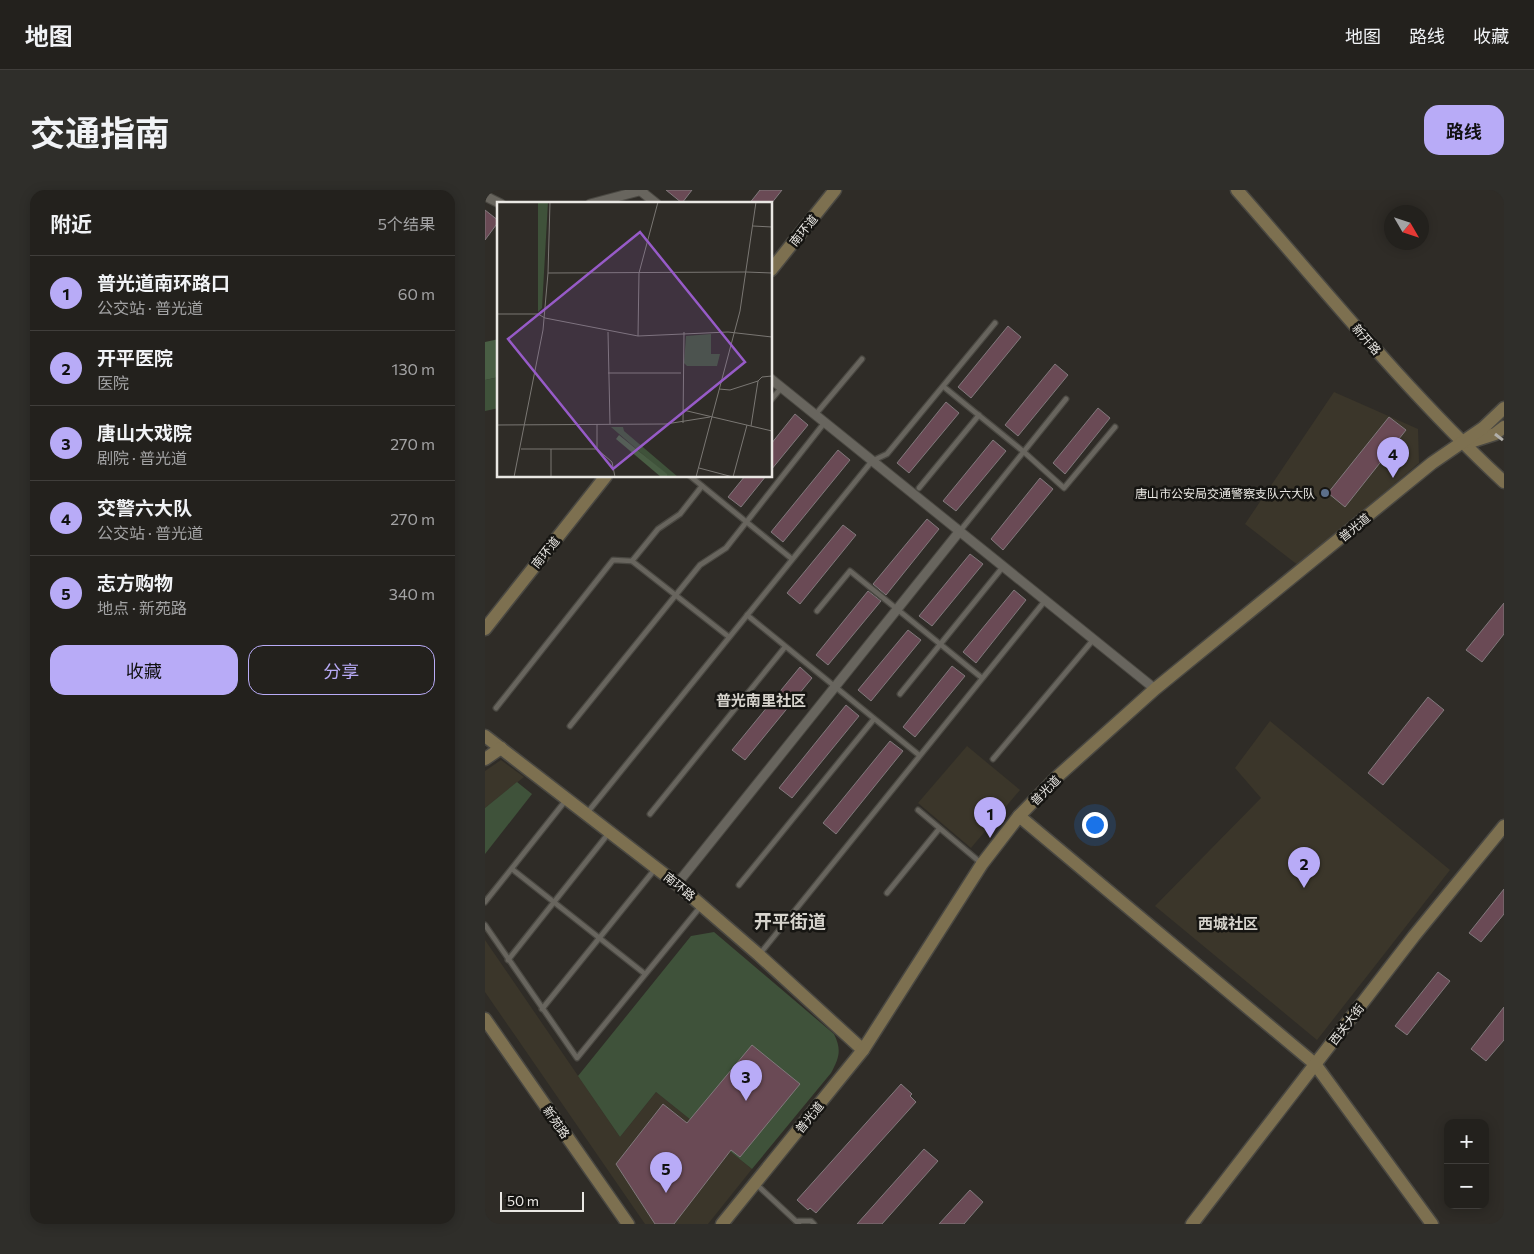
<!DOCTYPE html>
<html lang="zh">
<meta charset="utf-8">
<style>
:root{--surface:#23211d;--page:#2f2e2a;--text:#f1f3f6;--muted:#a3a3a4;--line:#403e3b;--accent:#b8abf7}
body{margin:0;font-family:Commissioner,"Noto Sans SC",sans-serif;background:var(--page);color:var(--text)}
.controls{position:absolute;right:15px;bottom:15px;display:grid;overflow:hidden;border-radius:10px;box-shadow:0 2px 12px #0003}
.controls button{width:45px;height:45px;display:grid;place-items:center;padding:0;border:0;border-bottom:1px solid var(--line);background:var(--surface);color:var(--text);font:25px sans-serif}
.compass{position:absolute;left:899px;top:15px;width:45px;height:45px;border-radius:50%;background:var(--surface);box-shadow:0 2px 12px #0003;rotate:129deg}
.scale{position:absolute;left:15px;bottom:12px;width:84px;box-sizing:border-box;padding-left:5px;border:2px solid #eae8e4;border-top:0;font-size:14px;line-height:18px;white-space:nowrap;color:#eae8e4;-webkit-text-stroke:4px #161512;paint-order:stroke}
.you{position:absolute;left:609px;top:634px;width:18px;height:18px;margin:-12px;border:4px solid #fff;border-radius:50%;background:#1a73e8;box-shadow:0 0 0 8px #1a73e833}
.badge{display:grid;place-items:center;width:32px;height:32px;border-radius:50%;background:var(--accent);color:#111;font-size:16px;font-weight:700}
.pin{position:absolute;translate:-50% -41px;filter:drop-shadow(0 1px 2px #0008)}
.pin::after{content:'';position:absolute;top:26px;width:18px;height:15px;background:inherit;clip-path:polygon(0 0,100% 0,50% 100%)}
.list{margin:0;padding:0;list-style:none}
h2{display:flex;justify-content:space-between;align-items:center;height:65px;margin:0;padding:0 20px;font-size:21px}
h2 small{font-size:16px;font-weight:400;color:var(--muted)}
.list li{display:grid;grid-template-columns:32px 1fr auto;gap:15px;align-items:center;box-sizing:border-box;height:75px;padding:0 20px;border-top:1px solid var(--line)}
.list b{display:block;font-size:19px;white-space:nowrap}
.list p{margin:0;font-size:16px;white-space:nowrap;color:var(--muted)}
.list em{font-size:16px;font-style:normal;color:var(--muted)}
.actions{display:flex;gap:10px;padding:15px 20px}
.actions a{flex:1;padding:11px 0;border:1px solid var(--accent);border-radius:15px;text-align:center;font-size:18px;color:var(--accent)}
.actions .main{background:var(--accent);color:#111}
.map{position:relative;flex:none;width:1019px;height:1034px;overflow:hidden;border-radius:15px}
header{display:flex;align-items:center;gap:30px;box-sizing:border-box;height:70px;padding:0 25px;background:var(--surface);border-bottom:1px solid var(--line)}
header strong{font-size:24px}
nav{display:flex;gap:28px;margin-inline-start:auto;font-size:18px}
.intro{display:flex;align-items:center;justify-content:space-between;box-sizing:border-box;height:120px;padding:0 30px}
h1{margin:0;font-size:35px}
.button{padding:12px 22px;border-radius:15px;background:var(--accent);color:#111;font-size:18px;font-weight:700}
main{display:flex;gap:30px;padding:0 30px}
aside{flex:1;background:var(--surface);border-radius:15px;box-shadow:0 2px 12px #0003}
.map>svg:first-child{display:block}
</style>
<header>
<strong>地图</strong>
<nav><a>地图</a><a>路线</a><a>收藏</a></nav>
</header>
<div class="intro"><h1>交通指南</h1><a class="button">路线</a></div>
<main>
<aside>
<h2>附近<small>5个结果</small></h2>
<ul class="list">
<li><span class="badge">1</span><div><b>普光道南环路口</b><p>公交站 · 普光道</p></div><em>60 m</em></li>
<li><span class="badge">2</span><div><b>开平医院</b><p>医院</p></div><em>130 m</em></li>
<li><span class="badge">3</span><div><b>唐山大戏院</b><p>剧院 · 普光道</p></div><em>270 m</em></li>
<li><span class="badge">4</span><div><b>交警六大队</b><p>公交站 · 普光道</p></div><em>270 m</em></li>
<li><span class="badge">5</span><div><b>志方购物</b><p>地点 · 新苑路</p></div><em>340 m</em></li>
</ul>
<div class="actions"><a class="main">收藏</a><a>分享</a></div>
</aside>
<div class="map">
<svg width="1019" height="1034" viewBox="0 0 1019 1034">
<rect width="100%" height="100%" fill="#2f2c27"/>
<g fill="#3b362a">
<polygon points="849,202 933,239 934,273 814,376 760,334"/>
<polygon points="785,531 965,680 832,850 670,716 776,608 750,578"/>
<polygon points="482,556 535,600 486,658 433,613"/>
<polygon points="16,570 39,587 0,618 0,581"/>
<polygon points="0,750 135,947 171,902 267,979 223,1034 160,1034 0,802"/>
</g>
<g fill="#3f523a">
<polygon points="14,187 14,218 0,221 0,190"/>
<polygon points="32,592 47,604 0,664 0,618"/>
<path d="M229,742L349,844C357,860 354,868 346,883L267,979L171,902L135,947L93,886L206,746Z"/>
</g>
<polygon fill="#495e44" points="14,149 14,187 0,190 0,152"/>
<g fill="#6a4a55" stroke="#81797c">
<polygon points="181,0 207,0 197,13"/>
<polygon points="275,0 297,0 286,14 264,14"/>
<polygon points="0,20 14,31 0,50"/>
<polygon points="523,136 536,147 486,208 473,197"/>
<polygon points="570,174 583,185 533,246 520,235"/>
<polygon points="461,212 474,223 424,283 412,273"/>
<polygon points="613,218 625,228 580,284 568,273"/>
<polygon points="310,224 323,235 286,280 286,254"/>
<polygon points="904,227 921,240 860,317 843,303"/>
<polygon points="508,250 521,261 471,321 458,311"/>
<polygon points="353,260 365,270 298,352 286,342"/>
<polygon points="260,286 281,286 256,317 243,307"/>
<polygon points="555,288 568,299 518,360 506,349"/>
<polygon points="442,329 454,339 401,405 388,394"/>
<polygon points="358,335 371,345 315,414 302,403"/>
<polygon points="485,364 498,374 447,436 434,426"/>
<polygon points="529,400 541,410 491,473 478,462"/>
<polygon points="383,401 396,411 343,475 331,465"/>
<polygon points="1019,413 1019,444 997,472 981,460"/>
<polygon points="423,440 436,450 386,511 373,500"/>
<polygon points="467,476 480,486 430,547 418,537"/>
<polygon points="315,477 327,488 260,570 247,560"/>
<polygon points="943,507 959,520 898,595 883,583"/>
<polygon points="361,515 374,526 307,608 294,598"/>
<polygon points="405,551 418,561 351,644 338,633"/>
<polygon points="1019,699 1019,724 996,752 984,743"/>
<polygon points="953,782 965,791 922,845 910,836"/>
<polygon points="1019,817 1019,850 1001,871 986,859"/>
<polygon points="267,855 315,894 255,967 246,960 189,1034 170,1034 131,974 178,914 202,933"/>
<polygon points="416,894 427,904 425,906 431,912 331,1023 325,1018 323,1020 312,1010"/>
<polygon points="439,959 453,971 397,1034 372,1034"/>
<polygon points="485,1000 498,1012 479,1034 454,1034"/>
</g>
<g fill="none" stroke-linecap="round" stroke-linejoin="round">
<defs>
<g id="lane">
<polyline points="459,197 539,262 579,298 630,237"/>
<polyline points="286,210 297,197"/>
<polyline points="330,225 377,169"/>
<polyline points="205,286 307,369"/>
<polyline points="434,298 494,225"/>
<polyline points="475,341 581,209"/>
<polyline points="147,371 244,447"/>
<polyline points="332,421 365,381 497,488"/>
<polyline points="262,425 434,565"/>
<polyline points="415,504 517,378"/>
<polyline points="11,518 128,370 147,371 173,339 195,324 217,296"/>
<polyline points="85,536 215,375 241,358 340,232"/>
<polyline points="508,569 608,450"/>
<polyline points="433,620 496,673"/>
<polyline points="102,623 387,271 402,264 510,133"/>
<polyline points="165,624 300,457"/>
<polyline points="27,679 160,784"/>
<polyline points="254,695 389,529"/>
<polyline points="402,703 454,639"/>
<polyline points="0,712 81,610"/>
<polyline points="0,735 92,868 216,716"/>
<polyline points="274,765 559,412"/>
<polyline points="23,770 123,644"/>
<polyline points="57,819 170,679"/>
<polyline points="271,994 314,1034"/>
<polyline points="313,1031 326,1031 329,1034"/>
</g>
<g id="street">
<polyline points="157,2 172,14"/>
<polyline points="0,6 16,14"/>
<polyline points="105,14 158,0"/>
<polyline points="286,189 670,499"/>
<polyline points="192,694 474,342"/>
</g>
<g id="secondary">
<path d="M752,0C839,99 922,202 1019,292"/>
<polyline points="286,80 350,0"/>
<polyline points="985,252 1010,244 1019,237"/>
<polyline points="0,439 121,286"/>
<polyline points="0,546 192,694 274,765 378,860"/>
<polyline points="0,569 16,558"/>
<polyline points="534,626 830,874 947,1034"/>
<polyline points="0,829 143,1034"/>
<polyline points="237,1034 378,860 497,674 534,626 573,586 670,499 947,273 998,238 1019,218"/>
<polyline points="707,1034 929,746 1019,636"/>
</g>
</defs>
<use href="#lane" stroke="#4a4842" stroke-width="7"/>
<use href="#street" stroke="#4a4842" stroke-width="11"/>
<use href="#secondary" stroke="#4a4842" stroke-width="15"/>
<use href="#lane" stroke="#68655e" stroke-width="4.5"/>
<use href="#street" stroke="#68655e" stroke-width="9"/>
<use href="#secondary" stroke="#7d7050" stroke-width="12"/>
<polyline stroke="#b1afaa" stroke-width="3" stroke-dasharray="10 5" stroke-linecap="butt" points="1010,244 1019,251"/>
</g>
<circle fill="#5c6f8a" stroke="#161512" stroke-width="2" cx="840" cy="303" r="5"/>
<g text-anchor="middle" dominant-baseline="central" stroke-width="5" stroke-linejoin="round" paint-order="stroke">
<g font-size="12" fill="#eae8e4" stroke="#161512">
<text transform="translate(318 40) rotate(-51)">南环道</text>
<text transform="translate(882 149) rotate(49)">新开路</text>
<text transform="translate(869 337) rotate(-39)">普光道</text>
<text transform="translate(60 362) rotate(-51)">南环道</text>
<text transform="translate(560 600) rotate(-45)">普光道</text>
<text transform="translate(195 696) rotate(39)">南环路</text>
<text transform="translate(861 834) rotate(-52)">西关大街</text>
<text transform="translate(324 927) rotate(-51)">普光道</text>
<text transform="translate(72 932) rotate(55)">新苑路</text>
</g>
<g font-size="12" fill="#eae8e4" stroke="#161512" text-anchor="end">
<text x="830" y="303">唐山市公安局交通警察支队六大队</text>
</g>
<g font-size="15" font-weight="bold" fill="#d6d3cc" stroke="#161512">
<text x="276" y="510">普光南里社区</text>
<text x="743" y="733">西城社区</text>
</g>
<g font-size="18" font-weight="bold" fill="#d6d3cc" stroke="#161512">
<text x="305" y="731">开平街道</text>
</g>
</g>
<g transform="translate(12 12)">
<rect width="275" height="275" fill="#2f2c27"/>
<path d="M41,0H51L45,106L41,110ZM214,132V152H223L220,164H190L187,161L189,134ZM114,225H126L127,229L181,275L171,274Z" fill="#3f523a"/>
<path d="M122,233L170,272L171,275H164L119,237Z" fill="#495e44"/>
<path fill="none" stroke="#7a7773" stroke-width="1" d="M256,24L275,25M249,70L275,71M51,71L53,0M0,112H41L48,116M48,116L141,134L231,130L275,135M111,130L113,222M141,134L142,71L161,0M111,171H184M222,187L233,188L261,179M186,208L275,229M186,221L187,130M100,222V247M0,223L169,222L213,215M254,224L261,179L265,175L275,174M24,247H100L115,260L118,275M202,266L236,275L250,223M17,275L46,128L51,71L249,70M54,275V247M199,275L243,109L259,0"/>
<path fill="#975bc8" fill-opacity="0.15" stroke="#975bc8" stroke-width="2.5" d="M143,30L248,160L116,267L11,137Z"/>
<rect width="275" height="275" fill="none" stroke="#eae8e4" stroke-width="2.5"/>
</g>
</svg>
<div class="controls">
<button>+</button>
<button>−</button>
</div>
<svg class="compass" viewBox="-18 -18 36 36"><path d="M0-13l5 13h-10z" fill="#e53935"/><path d="M0 13l5-13h-10z" fill="#a3a3a4"/></svg>
<div class="scale">50 m</div>
<div class="you"></div>
<div class="pin badge" style="left:505px;top:648px">1</div>
<div class="pin badge" style="left:819px;top:698px">2</div>
<div class="pin badge" style="left:261px;top:911px">3</div>
<div class="pin badge" style="left:908px;top:288px">4</div>
<div class="pin badge" style="left:181px;top:1003px">5</div>
</div>
</main>
